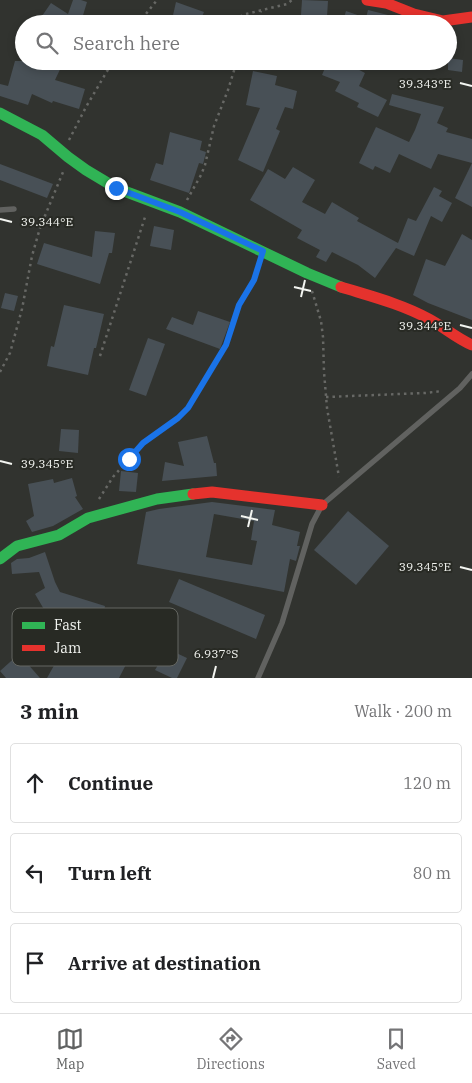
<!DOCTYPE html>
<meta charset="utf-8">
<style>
:root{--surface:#fff;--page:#f6f6f6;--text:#202124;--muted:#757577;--line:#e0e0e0;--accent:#606262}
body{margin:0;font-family:"IBM Plex Serif",serif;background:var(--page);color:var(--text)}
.stop{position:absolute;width:15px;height:15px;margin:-11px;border:4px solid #1a73e8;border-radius:50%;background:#fff}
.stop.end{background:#1a73e8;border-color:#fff;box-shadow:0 1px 5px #0008}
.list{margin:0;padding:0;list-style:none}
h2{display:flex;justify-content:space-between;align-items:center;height:65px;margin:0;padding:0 20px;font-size:21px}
h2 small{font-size:16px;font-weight:400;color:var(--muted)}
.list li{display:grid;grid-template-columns:32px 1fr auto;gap:15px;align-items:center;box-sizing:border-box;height:80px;margin:0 10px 10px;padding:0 10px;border:1px solid var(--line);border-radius:5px}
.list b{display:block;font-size:19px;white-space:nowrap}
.list em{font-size:16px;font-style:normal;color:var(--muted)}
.icon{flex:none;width:28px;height:28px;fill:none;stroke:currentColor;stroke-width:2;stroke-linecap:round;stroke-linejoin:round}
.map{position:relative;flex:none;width:472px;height:678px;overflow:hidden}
.search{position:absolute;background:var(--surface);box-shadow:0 2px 8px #0003;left:15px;right:15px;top:15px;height:55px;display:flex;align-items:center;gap:12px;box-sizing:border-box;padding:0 18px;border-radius:28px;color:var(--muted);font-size:19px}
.sheet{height:335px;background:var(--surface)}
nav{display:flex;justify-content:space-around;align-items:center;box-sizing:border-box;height:70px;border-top:1px solid var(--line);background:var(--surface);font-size:14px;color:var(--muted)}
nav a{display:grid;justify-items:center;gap:2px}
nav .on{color:var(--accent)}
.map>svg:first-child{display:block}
</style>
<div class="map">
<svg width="472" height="678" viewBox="0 0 472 678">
<rect width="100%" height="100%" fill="#31332f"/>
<g fill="#485056" fill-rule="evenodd">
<polygon points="73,0 81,0 87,2 81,22 84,24 55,24 42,16 51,3 68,14"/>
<polygon points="302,0 328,1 327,17 301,15"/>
<polygon points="176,2 204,12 199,24 171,24"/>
<polygon points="368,10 388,15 385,24 342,24 346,11 366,18"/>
<polygon points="448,58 463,60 462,72 448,70"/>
<polygon points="15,61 64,61 55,80 85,89 79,109 53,101 52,103 32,94 28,105 0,96 0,84 8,86"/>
<polygon points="328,61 333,61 347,67 348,64 365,73 359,86 387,100 378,117 357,107 359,103 335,91 340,82 322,75"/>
<polygon points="253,71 277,76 275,85 297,91 293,109 285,107 276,129 280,131 263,172 238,160 260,108 246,105"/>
<polygon points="392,94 444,107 437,123 448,128 446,132 472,139 472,163 438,154 431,169 399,154 390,173 375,166 373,170 359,163 376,127 409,142 415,130 421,114 389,105"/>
<polygon points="170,132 202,141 200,150 206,152 203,164 199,163 189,193 150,180 156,163 163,165"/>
<polygon points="472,163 472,207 455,198"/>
<polygon points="0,164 53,184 47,198 0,180"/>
<polygon points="293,167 315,180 302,202 325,214 332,202 359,218 357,221 398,243 408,218 416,221 434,187 442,191 439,196 452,203 442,222 431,216 414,256 396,248 375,278 358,265 332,252 326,262 316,257 320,250 297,238 302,230 250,200 268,169 285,179"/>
<polygon points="154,226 174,230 171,250 150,246"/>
<polygon points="95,231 115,233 112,253 109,253 100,284 37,264 44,243 92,257"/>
<polygon points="462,234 472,240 472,320 428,303 413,295 426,259 445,266"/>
<polygon points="5,293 18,296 14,311 1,308"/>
<polygon points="64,305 104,314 96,348 94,348 88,375 47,366 51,346 54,347"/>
<polygon points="198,311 230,322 220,349 166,329 172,317 193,325"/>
<polygon points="148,338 165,344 146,396 129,390"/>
<polygon points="61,429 79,430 78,453 59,451"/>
<polygon points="207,436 214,463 216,463 217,476 162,481 165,462 184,466 178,442"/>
<polygon points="121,471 138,473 136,492 119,491"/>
<polygon points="72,478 77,496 75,497 83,509 53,526 32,532 26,521 34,516 28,484 53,479 54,483"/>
<path d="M212,502L275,510L272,525L300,532L297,546H300L296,561L290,559L284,592L137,564L146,512L159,509ZM214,514L254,521L251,540L257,541L252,565L206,557Z"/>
<polygon points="348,511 389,546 356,585 314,550"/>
<polygon points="45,552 55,582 60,592 105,606 104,611 119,621 117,623 141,635 140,636 187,658 177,678 172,678 155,670 158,665 132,653 119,678 47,678 61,653 41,639 52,623 35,594 45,588 39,572 12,574 11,563 17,559 29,558"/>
<polygon points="179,579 265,615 256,639 169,602"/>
<polygon points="19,654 40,678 6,678 0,671"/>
</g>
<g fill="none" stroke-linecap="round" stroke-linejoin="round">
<g stroke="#676865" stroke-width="2.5" stroke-dasharray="2.5 4" stroke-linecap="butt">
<polyline points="138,24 157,0"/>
<polyline points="222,24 246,14 287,4 292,0"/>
<polyline points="255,24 261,11"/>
<polyline points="69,140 86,107 113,61"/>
<polyline points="187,200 201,175 205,165 214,126 228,90 237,61"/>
<polyline points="312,291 321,321 323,337 324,372 327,408 339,477"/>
<polyline points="100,356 146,214"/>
<polyline points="0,372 10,353 22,309 32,256 40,228 63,172"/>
<polyline points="326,397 425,393 442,391"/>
<polyline points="99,499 113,477 143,443 178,418 188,408 226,345 239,305 254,280 259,265"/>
</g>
<g stroke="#616260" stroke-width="5.5">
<polyline points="0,210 14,209"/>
<polyline points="258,678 282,623 312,524 322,505 460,388 472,374"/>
</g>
<g stroke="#30b455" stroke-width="11">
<polyline points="0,113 42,135 68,157 86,170 116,188 180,212 307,273 341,287"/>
<polyline points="0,559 17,546 59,535 88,518 157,499 193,494"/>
</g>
<g stroke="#e5322d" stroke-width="11">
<polyline points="367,0 386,3 414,14 443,21 472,17"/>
<path d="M341,287C370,296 402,304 429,319C444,327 456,338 472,345"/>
<polyline points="193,494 212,492 322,505"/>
</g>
</g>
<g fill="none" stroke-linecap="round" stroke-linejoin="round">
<polyline stroke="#1a73e8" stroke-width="6" points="116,188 180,212 263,251 254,280 239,305 226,345 188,408 178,418 143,443 129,459"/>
</g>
<path fill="none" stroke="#f3f5f1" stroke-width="2" d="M460,83L472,86M0,219L12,222M294,287L311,291M301,297L305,280M460,325L472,328M0,461L12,464M241,516L258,520M248,527L252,510M460,567L472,570M213,678L216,666"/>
<rect x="12" y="608" width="166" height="58" rx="8" fill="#282a24" stroke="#656762" stroke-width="1"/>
<rect x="22" y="622" width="23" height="7" fill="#30b455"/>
<rect x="22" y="645" width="23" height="6" fill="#e5322d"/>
<g font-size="14" fill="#f3f5f1">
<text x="54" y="630">Fast</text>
<text x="54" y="653">Jam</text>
</g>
<g font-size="12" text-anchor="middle" fill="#f3f5f1" stroke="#282a24" stroke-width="4" stroke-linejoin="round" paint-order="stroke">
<text x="425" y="88">39.343°E</text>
<text x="47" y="226">39.344°E</text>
<text x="425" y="330">39.344°E</text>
<text x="47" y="468">39.345°E</text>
<text x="425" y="571">39.345°E</text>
<text x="216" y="658">6.937°S</text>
</g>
</svg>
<div class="stop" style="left:129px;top:459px"></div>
<div class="stop end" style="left:116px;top:188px"></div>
<div class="search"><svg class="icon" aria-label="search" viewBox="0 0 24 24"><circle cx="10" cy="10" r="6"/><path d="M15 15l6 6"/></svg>Search here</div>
</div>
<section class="sheet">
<h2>3 min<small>Walk · 200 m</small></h2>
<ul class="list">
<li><svg class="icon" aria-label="ahead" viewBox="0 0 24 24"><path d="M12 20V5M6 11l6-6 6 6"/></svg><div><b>Continue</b></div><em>120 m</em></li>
<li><svg class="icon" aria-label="left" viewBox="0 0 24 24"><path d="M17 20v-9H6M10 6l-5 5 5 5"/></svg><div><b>Turn left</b></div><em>80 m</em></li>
<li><svg class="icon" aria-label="arrive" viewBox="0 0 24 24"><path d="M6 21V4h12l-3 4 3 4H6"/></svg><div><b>Arrive at destination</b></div></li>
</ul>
</section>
<nav>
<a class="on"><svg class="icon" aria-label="map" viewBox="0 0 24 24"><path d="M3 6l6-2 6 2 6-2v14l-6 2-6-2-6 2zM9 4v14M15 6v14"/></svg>Map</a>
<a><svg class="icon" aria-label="directions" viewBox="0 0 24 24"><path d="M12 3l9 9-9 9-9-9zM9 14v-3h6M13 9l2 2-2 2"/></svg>Directions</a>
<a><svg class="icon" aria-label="saved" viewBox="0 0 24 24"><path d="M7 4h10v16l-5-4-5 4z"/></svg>Saved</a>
</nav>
